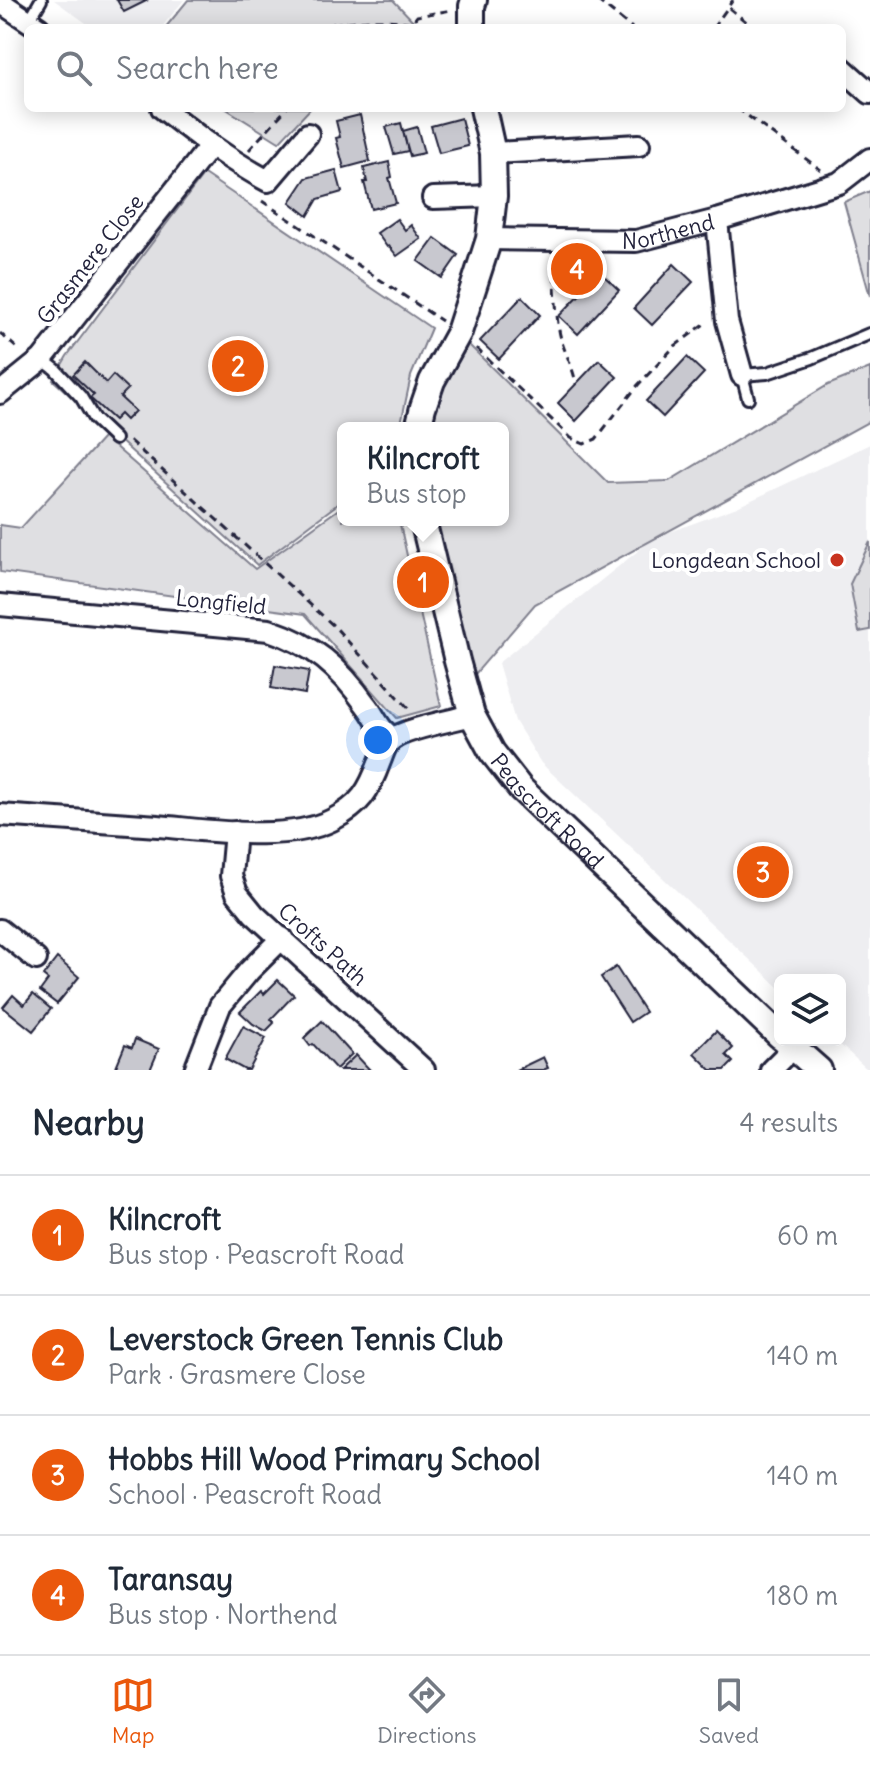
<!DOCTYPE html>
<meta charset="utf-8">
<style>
:root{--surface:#fff;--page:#f2f2f3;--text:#1f2937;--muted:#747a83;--line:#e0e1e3;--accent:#ea580c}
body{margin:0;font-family:Delius,sans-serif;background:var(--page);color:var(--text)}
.controls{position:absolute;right:24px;bottom:24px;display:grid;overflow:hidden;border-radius:12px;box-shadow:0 4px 20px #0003}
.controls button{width:72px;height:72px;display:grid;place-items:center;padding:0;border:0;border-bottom:2px solid var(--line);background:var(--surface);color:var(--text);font:40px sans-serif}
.you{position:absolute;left:378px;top:740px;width:28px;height:28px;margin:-20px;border:6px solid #fff;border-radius:50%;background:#1a73e8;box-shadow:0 0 0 12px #1a73e833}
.badge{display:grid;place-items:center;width:52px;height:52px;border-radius:50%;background:var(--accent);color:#fff;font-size:26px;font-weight:700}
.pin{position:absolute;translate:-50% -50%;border:4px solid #fff;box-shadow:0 2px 8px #0006}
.popup{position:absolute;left:337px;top:422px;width:172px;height:104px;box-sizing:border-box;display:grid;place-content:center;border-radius:12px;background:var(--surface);filter:drop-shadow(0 2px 6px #0005);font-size:26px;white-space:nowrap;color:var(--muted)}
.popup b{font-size:30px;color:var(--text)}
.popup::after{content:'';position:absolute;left:50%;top:100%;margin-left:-16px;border:16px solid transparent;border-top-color:var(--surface)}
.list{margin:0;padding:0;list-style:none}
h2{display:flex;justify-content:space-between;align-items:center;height:104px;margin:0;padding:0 32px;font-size:34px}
h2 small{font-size:26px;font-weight:400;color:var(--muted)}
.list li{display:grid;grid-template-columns:52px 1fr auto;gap:24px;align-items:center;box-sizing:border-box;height:120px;padding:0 32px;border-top:2px solid var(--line)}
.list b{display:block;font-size:30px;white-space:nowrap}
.list p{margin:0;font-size:26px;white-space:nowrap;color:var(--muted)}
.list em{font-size:26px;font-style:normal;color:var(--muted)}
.icon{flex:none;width:44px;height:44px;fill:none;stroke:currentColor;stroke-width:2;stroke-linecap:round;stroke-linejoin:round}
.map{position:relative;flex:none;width:870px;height:1070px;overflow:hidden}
.search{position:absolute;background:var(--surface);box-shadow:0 4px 20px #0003;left:24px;right:24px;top:24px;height:88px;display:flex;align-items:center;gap:20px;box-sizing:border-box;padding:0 28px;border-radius:12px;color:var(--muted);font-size:30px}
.sheet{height:584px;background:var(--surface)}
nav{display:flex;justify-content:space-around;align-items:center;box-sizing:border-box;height:112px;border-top:2px solid var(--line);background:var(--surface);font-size:22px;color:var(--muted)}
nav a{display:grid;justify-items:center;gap:4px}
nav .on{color:var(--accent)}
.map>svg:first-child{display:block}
</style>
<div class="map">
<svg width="870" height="1070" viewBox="0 0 870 1070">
<rect width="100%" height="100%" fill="#fff"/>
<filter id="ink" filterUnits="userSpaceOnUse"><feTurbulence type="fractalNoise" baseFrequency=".0125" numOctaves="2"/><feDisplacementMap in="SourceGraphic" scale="16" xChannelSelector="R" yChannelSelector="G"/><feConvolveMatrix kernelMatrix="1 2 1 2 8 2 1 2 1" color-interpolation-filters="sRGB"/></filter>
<g filter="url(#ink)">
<g fill="#eeeef1">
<polygon points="54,0 184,0 161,28 93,28"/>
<polygon points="870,444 870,1070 868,1070 835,1040 840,1040 840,980 780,980 780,988 541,763 515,721 498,663 654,538 737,507"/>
</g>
<g fill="#dfdfe2" stroke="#80808e" stroke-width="2">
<polygon points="188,0 393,0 417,25 417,28 165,28"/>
<polygon points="225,108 311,108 279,142"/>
<polygon points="204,174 431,328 411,376 400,428 343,428 343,500 257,565 53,380 67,356"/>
<polygon points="870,191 870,296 844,202"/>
<polygon points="458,334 608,483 669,481 828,385 870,368 870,421 535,604 458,694 435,520 503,520 503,428 424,428"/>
<polygon points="104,437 255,569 343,506 343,520 399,520 441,706 397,718 305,614 0,572 0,525 21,528"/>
<polygon points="870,542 870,630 859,632 850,584"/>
</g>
<g fill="#c8c8cf" stroke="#22223b" stroke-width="2">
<polygon points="117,0 148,0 124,12"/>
<polygon points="360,115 370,161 344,168 336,138 340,137 336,121"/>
<polygon points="461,118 468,146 439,153 431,126"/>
<polygon points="401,123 408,151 394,154 386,127"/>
<polygon points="417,127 424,153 410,156 403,131"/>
<polygon points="389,162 392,177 389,178 396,203 371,209 364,182 367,182 364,168"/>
<polygon points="336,170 342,192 318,199 308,216 290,202 306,178"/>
<polygon points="397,219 405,230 411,225 421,239 397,256 389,246 387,247 377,233"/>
<polygon points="435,238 458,255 442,278 418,261"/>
<polygon points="674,264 693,282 652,325 634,308"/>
<polygon points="601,273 619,290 578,334 559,316"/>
<polygon points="522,297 540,315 499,359 480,341"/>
<polygon points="687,357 704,373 663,417 646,401"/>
<polygon points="599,360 617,377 576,421 558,403"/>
<polygon points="85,362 106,383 113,375 128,389 120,397 135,411 126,420 120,414 114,420 90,398 94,395 73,375"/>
<polygon points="275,665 309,671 305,694 271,688"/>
<polygon points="57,958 79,977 57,1004 40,991 48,980 43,976"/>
<polygon points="616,967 645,1012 630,1022 601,977"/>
<polygon points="278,980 294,995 271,1019 274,1023 266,1031 253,1024 240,1012 261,991 264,994"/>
<polygon points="33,994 51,1009 33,1031 3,1007 13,995 24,1005"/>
<polygon points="322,1021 352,1054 336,1069 313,1044 310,1046 304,1038"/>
<polygon points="243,1026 266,1038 249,1070 245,1070 225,1059"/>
<polygon points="716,1031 733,1048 726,1055 733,1062 725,1070 711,1070 694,1053"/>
<polygon points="135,1039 159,1049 150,1070 115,1069 125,1045 132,1048"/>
<polygon points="356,1055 370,1070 340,1070"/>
<polygon points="543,1057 548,1068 543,1070 516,1070"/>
</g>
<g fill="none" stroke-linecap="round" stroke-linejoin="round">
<defs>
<g id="service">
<polyline points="29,21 41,0"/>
<polyline points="42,359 55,369 81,397 94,419 115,439"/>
<polyline points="748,398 742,375 767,373 812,358 869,334"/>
</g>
<g id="minor">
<polyline points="0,2 39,28"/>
<polyline points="842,68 870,93"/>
<path d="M162,108C196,135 229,160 268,181L308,134"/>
<polyline points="493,153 639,145"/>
<polyline points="433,198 494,196"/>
<polyline points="717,220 727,321 742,375"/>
<path id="s1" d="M489,239L636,241L717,220L839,183L870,159"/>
<polyline points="0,393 42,359 210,146"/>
<path d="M0,605L269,630C314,645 339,667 366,705C376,717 379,731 394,738"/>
<path d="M0,815C53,819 105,822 158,826C207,830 287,843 332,820C361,805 369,791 380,761C383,754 385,745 391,740C403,729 454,720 472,715"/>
<polyline points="235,832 231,876 237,893 254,914 424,1070"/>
<polyline points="0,930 36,959"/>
<polyline points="195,1070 220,1006 249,971 282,938"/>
<polyline points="771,1070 793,1048"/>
</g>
<g id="tertiary">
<polyline points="472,28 472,6 474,0"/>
<polyline points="418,428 423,407 432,381 459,332 489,239 494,196 493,153 483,108"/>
<path id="s2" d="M423,520L457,661L472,715L492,752L521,789L780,1036"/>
<polyline points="785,1040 819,1070"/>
</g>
</defs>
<use href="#service" stroke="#22223b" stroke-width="16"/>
<use href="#minor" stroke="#22223b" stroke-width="26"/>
<use href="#tertiary" stroke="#22223b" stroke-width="30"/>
<g stroke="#22223b" stroke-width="3" stroke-dasharray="8 6" stroke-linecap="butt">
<polyline points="597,0 632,28"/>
<polyline points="729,8 754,28"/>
<path d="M305,28C340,23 376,16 412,23L417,16L452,10"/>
<polyline points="363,28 371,20"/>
<polyline points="713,28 733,0"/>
<polyline points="737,108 821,170"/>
<polyline points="249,150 287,108"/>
<polyline points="262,201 442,321"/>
<path d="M552,260C556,283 555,307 559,330C562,349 573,365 576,384"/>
<polyline points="0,333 20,351"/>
<polyline points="476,348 571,438 584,444 596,439 638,385 675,346 707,322"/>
<polyline points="130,441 335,627 410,710"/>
</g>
<use href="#service" stroke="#fff" stroke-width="10"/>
<use href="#minor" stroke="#fff" stroke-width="20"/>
<use href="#tertiary" stroke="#fff" stroke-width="24"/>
</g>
</g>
<circle fill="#c8321e" stroke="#fff" stroke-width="3" cx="837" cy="560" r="8"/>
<g text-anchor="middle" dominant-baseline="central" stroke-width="8" stroke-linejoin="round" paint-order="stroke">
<g font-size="22" fill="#22223b" stroke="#fff">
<text stroke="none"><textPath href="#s1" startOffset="180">Northend</textPath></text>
<text transform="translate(90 259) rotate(-52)">Grasmere Close</text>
<text transform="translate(221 602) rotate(6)">Longfield</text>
<text stroke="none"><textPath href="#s2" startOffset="324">Peascroft Road</textPath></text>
<text transform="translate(323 944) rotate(42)">Crofts Path</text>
</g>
<g font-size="22" fill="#22223b" stroke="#fff" text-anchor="end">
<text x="821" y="560">Longdean School</text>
</g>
</g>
</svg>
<div class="controls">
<button><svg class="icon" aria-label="layers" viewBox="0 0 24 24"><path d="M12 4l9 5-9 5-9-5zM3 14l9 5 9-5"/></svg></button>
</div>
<div class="you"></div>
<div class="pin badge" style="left:423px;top:582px">1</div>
<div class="popup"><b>Kilncroft</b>Bus stop</div>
<div class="pin badge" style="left:238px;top:366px">2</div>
<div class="pin badge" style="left:763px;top:872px">3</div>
<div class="pin badge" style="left:577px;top:269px">4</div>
<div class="search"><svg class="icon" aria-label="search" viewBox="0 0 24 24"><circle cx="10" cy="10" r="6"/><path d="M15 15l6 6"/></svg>Search here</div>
</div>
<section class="sheet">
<h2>Nearby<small>4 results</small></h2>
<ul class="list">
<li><span class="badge">1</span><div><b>Kilncroft</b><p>Bus stop · Peascroft Road</p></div><em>60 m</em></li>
<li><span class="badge">2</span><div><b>Leverstock Green Tennis Club</b><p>Park · Grasmere Close</p></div><em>140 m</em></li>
<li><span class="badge">3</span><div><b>Hobbs Hill Wood Primary School</b><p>School · Peascroft Road</p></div><em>140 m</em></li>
<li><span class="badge">4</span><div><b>Taransay</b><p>Bus stop · Northend</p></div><em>180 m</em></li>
</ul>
</section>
<nav>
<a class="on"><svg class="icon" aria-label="map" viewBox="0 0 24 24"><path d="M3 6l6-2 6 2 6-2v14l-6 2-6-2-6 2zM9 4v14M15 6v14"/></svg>Map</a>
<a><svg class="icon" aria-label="directions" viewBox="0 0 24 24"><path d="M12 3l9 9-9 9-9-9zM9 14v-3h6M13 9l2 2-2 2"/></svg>Directions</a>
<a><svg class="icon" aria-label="saved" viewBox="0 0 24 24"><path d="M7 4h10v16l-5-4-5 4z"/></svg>Saved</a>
</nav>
